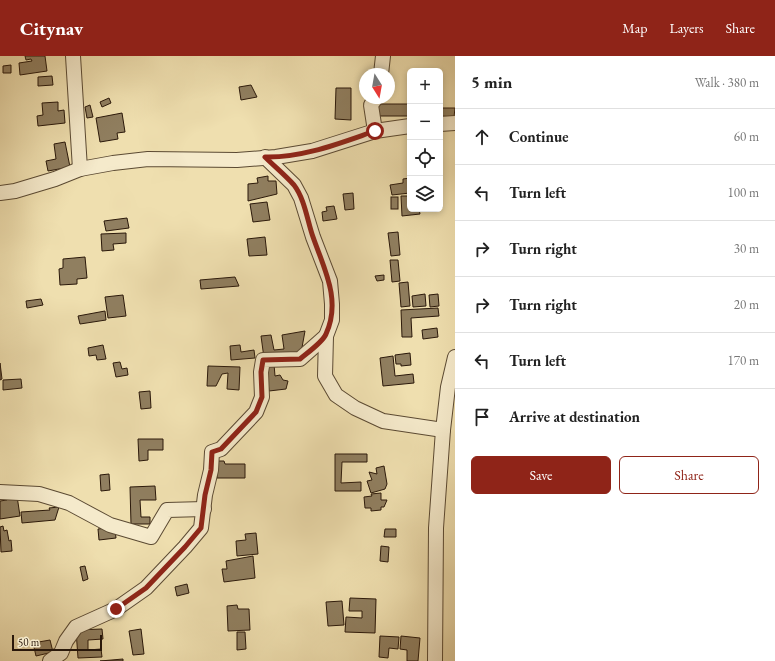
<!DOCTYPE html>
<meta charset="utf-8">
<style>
:root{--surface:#fff;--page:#f2f2f2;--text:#222;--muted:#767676;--line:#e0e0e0;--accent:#8f2418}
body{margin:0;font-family:"EB Garamond",serif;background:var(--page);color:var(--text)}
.controls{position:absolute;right:12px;top:12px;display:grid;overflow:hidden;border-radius:6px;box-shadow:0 2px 6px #0003}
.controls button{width:36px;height:36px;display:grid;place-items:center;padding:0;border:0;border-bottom:1px solid var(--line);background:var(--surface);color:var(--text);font:20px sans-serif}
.compass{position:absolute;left:359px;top:12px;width:36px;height:36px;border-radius:50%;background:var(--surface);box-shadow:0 2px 6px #0003;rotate:169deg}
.scale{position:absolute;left:12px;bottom:10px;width:90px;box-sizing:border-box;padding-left:4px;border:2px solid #2a180a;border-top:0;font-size:11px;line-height:14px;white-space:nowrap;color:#2a180a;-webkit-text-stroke:3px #f5eacb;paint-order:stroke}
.stop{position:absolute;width:12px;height:12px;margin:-9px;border:3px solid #8f2418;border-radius:50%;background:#fff}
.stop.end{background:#8f2418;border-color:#fff;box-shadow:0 1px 4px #0008}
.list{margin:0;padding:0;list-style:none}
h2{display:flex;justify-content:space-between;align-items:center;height:52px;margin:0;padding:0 16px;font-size:17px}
h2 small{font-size:13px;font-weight:400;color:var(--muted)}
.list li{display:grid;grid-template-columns:26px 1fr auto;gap:12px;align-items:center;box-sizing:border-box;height:56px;padding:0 16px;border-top:1px solid var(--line)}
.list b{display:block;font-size:15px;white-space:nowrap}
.list em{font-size:13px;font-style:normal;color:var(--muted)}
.actions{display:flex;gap:8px;padding:12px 16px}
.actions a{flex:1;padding:9px 0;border:1px solid var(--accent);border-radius:6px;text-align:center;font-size:14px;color:var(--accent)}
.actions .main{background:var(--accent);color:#fff}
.icon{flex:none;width:22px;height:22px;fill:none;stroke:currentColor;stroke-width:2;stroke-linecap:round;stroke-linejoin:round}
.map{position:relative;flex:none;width:455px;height:605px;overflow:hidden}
header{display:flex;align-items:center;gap:24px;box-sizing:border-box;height:56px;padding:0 20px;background:var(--accent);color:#fff}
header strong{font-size:19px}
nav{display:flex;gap:22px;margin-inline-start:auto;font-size:14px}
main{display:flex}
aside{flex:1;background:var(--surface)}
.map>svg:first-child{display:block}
</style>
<header>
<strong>Citynav</strong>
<nav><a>Map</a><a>Layers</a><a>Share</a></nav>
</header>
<main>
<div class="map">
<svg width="455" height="605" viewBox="0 0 455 605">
<rect width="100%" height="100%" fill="#efdfaf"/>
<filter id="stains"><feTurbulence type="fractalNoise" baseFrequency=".005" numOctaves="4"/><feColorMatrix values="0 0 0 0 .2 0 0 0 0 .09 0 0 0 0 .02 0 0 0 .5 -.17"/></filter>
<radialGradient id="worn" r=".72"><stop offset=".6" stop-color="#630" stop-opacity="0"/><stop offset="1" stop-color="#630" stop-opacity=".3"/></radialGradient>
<g fill="#907f60" stroke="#2a180a">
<polygon points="25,0 45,0 47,15 20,19 19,7 32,5 31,3 26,4"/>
<polygon points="11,9 11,17 3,17 3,10"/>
<polygon points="52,20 53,29 38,30 38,21"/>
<polygon points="251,29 257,41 241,44 239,31"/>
<polygon points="336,32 351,32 351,64 335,63"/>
<polygon points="109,42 111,47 102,51 100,46"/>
<polygon points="58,46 58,55 64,54 65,67 38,70 37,60 43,59 42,47"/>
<polygon points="375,48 410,48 410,60 379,60"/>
<polygon points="90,49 93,61 87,62 85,51"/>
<polygon points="440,52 455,52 454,61 440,60"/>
<polygon points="122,57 125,76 117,77 118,83 100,86 96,62"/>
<polygon points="65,86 70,111 48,115 46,105 56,103 54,88"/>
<polygon points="268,120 268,125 276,125 277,138 248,145 248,128 258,127 257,122"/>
<polygon points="410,122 410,137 392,139 390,129 403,127 403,123"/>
<polygon points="353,137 354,153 345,154 343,138"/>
<polygon points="440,138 441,138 442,152 440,152"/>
<polygon points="401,140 410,140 410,153 419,153 420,158 402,160"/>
<rect x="391" y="141" width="7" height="12"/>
<polygon points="267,146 270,164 253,166 250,148"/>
<polygon points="334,150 337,163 323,165 322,156 327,155 326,151"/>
<polygon points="127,162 129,172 106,175 104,165"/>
<polygon points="398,176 400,199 391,200 388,177"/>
<polygon points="126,177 126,187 113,188 114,194 102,195 101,178"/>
<polygon points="265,181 267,199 249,200 247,183"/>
<polygon points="85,201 87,222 77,223 77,228 60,229 59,213 63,212 63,203"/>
<polygon points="390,204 398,204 400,225 392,226"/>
<polygon points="384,219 384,224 377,225 375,220"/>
<polygon points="235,221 239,230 201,233 200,224"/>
<polygon points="408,226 410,250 401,251 399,227"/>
<polygon points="425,238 426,250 413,251 412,240"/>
<polygon points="438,238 439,250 430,251 429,239"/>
<polygon points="123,239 126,260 108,262 105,241"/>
<polygon points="41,243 43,249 27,252 26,245"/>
<polygon points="438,252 439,260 411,262 412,281 402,281 401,254"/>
<polygon points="105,255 106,264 80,268 78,260"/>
<polygon points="437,272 438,281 423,283 422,274"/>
<polygon points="305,275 301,297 264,302 261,280 271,279 274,294 284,293 282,279"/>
<polygon points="103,289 106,303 97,304 96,299 89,300 88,292"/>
<polygon points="240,289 241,296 254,294 255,302 231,304 230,290"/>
<polygon points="410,297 411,309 401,310 401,308 396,308 395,299"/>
<polygon points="393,300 395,320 413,318 414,327 383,330 380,302"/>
<polygon points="120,306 122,313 127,312 128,319 116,321 113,307"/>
<polygon points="0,307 2,323 0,324"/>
<polygon points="274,308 275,320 280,319 283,324 288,325 286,333 269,335 266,309"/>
<polygon points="208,310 240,311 239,334 227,333 228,317 222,318 216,330 207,330"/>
<polygon points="21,323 22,332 3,334 3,324"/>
<polygon points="150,335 151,352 141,353 139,336"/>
<polygon points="138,383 163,383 163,394 148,394 148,404 139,405"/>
<polygon points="335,398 367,398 367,406 342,406 341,427 361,426 361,435 335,435"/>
<polygon points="217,405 224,405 225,408 245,408 245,422 217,422"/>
<polygon points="384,410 387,428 385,433 371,437 367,425 372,424 369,416 377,418 376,412"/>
<polygon points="109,418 110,434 101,435 100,419"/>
<polygon points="155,430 156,444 140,444 141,461 150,461 150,468 131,468 130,431"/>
<polygon points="381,437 381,444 387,444 384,451 381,451 381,454 371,455 371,452 365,452 364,441 372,440 371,438"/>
<polygon points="17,440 20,460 0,463 0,445 7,444 7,442"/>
<polygon points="59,451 55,464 22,467 21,456 50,454 49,452"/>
<polygon points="3,470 4,475 7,474 9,485 11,484 12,495 1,496 0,471"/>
<polygon points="106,472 115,473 116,482 99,484 98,473"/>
<polygon points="385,473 396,473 396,481 384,481"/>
<polygon points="256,477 258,498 237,500 236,485 246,484 245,478"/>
<polygon points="381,490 389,491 388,506 380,505"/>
<polygon points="253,500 255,522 224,526 222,513 227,513 226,505"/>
<polygon points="85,510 88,523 83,525 80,511"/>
<polygon points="187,528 189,537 177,540 175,531"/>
<polygon points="350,542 376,543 375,577 345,576 346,561 362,562 362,555 349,555"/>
<polygon points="342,545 344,569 328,570 326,546"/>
<polygon points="237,549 238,553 249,553 250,574 228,575 227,550"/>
<polygon points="102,573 103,583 88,584 88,594 101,593 102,601 78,602 76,574"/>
<polygon points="141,573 144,598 133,599 129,575"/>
<polygon points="237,576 245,576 246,593 237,594"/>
<polygon points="380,580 399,581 398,593 389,592 388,602 379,601"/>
<polygon points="401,580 420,582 418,605 407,605 407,594 400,593"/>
<polygon points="50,584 53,596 36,600 33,587"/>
<polygon points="123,603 123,605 100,605"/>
</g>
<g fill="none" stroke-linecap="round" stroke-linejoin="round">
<defs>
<g id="minor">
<polyline points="73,0 80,113"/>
<polyline points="381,18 383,0"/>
<polyline points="440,68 455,67"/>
<polyline points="375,75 371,49 376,42"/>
<polyline points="265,101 294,129 301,142 313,181 330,225 332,248 332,264 326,280 325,320 336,339 355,352 383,365 443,374"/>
<polyline points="0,137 15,135 55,123 80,113 113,107 148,103 237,104 276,101 312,95 375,75 410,70"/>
<polyline points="0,436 39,438 69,447 110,469 151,481 167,454 204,453"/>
<polyline points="50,605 61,597 66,585 76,571 116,553 146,532 185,491 201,472 205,439 211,414 212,396 221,393 256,356 262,341 261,316 263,304 300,303 326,280"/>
<polyline points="435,605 436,472 443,374 448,331 455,301"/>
</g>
</defs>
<use href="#minor" stroke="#5b4a33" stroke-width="16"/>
<use href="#minor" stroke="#f5eacb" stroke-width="14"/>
</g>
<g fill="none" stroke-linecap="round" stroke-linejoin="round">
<path stroke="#8f2418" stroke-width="5" d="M116,553L146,532L185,491L201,472L205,439L211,414L212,396L221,393L256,356L262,341L261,316L263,304L300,303C307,297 323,286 326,278C342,243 323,211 312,178C307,162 304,142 294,129C285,119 274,110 265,101C303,102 340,87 375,75"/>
</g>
<rect width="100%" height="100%" filter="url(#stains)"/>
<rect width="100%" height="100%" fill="url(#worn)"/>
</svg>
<div class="controls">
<button>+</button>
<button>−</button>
<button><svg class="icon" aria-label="locate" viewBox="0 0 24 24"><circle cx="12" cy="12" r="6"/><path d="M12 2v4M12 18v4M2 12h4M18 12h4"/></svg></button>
<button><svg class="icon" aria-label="layers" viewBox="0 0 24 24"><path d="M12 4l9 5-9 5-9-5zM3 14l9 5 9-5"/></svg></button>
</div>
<svg class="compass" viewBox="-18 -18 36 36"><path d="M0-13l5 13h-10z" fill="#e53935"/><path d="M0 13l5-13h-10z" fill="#767676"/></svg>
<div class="scale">50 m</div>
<div class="stop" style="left:375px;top:75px"></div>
<div class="stop end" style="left:116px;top:553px"></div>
</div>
<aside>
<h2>5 min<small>Walk · 380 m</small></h2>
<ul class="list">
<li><svg class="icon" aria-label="ahead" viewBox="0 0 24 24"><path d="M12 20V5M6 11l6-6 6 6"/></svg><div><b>Continue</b></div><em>60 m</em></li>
<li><svg class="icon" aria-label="left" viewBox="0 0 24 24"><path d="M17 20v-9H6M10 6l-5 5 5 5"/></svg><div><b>Turn left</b></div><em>100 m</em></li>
<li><svg class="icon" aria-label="right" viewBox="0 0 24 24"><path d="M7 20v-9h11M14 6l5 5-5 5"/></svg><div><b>Turn right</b></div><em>30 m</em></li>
<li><svg class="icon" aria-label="right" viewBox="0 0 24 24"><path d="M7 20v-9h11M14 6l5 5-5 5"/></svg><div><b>Turn right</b></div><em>20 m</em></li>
<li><svg class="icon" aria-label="left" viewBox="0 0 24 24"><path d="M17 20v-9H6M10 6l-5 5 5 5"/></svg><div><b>Turn left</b></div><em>170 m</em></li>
<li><svg class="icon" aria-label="arrive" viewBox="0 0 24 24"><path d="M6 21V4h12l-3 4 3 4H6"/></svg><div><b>Arrive at destination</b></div></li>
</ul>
<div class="actions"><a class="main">Save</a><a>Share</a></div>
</aside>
</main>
